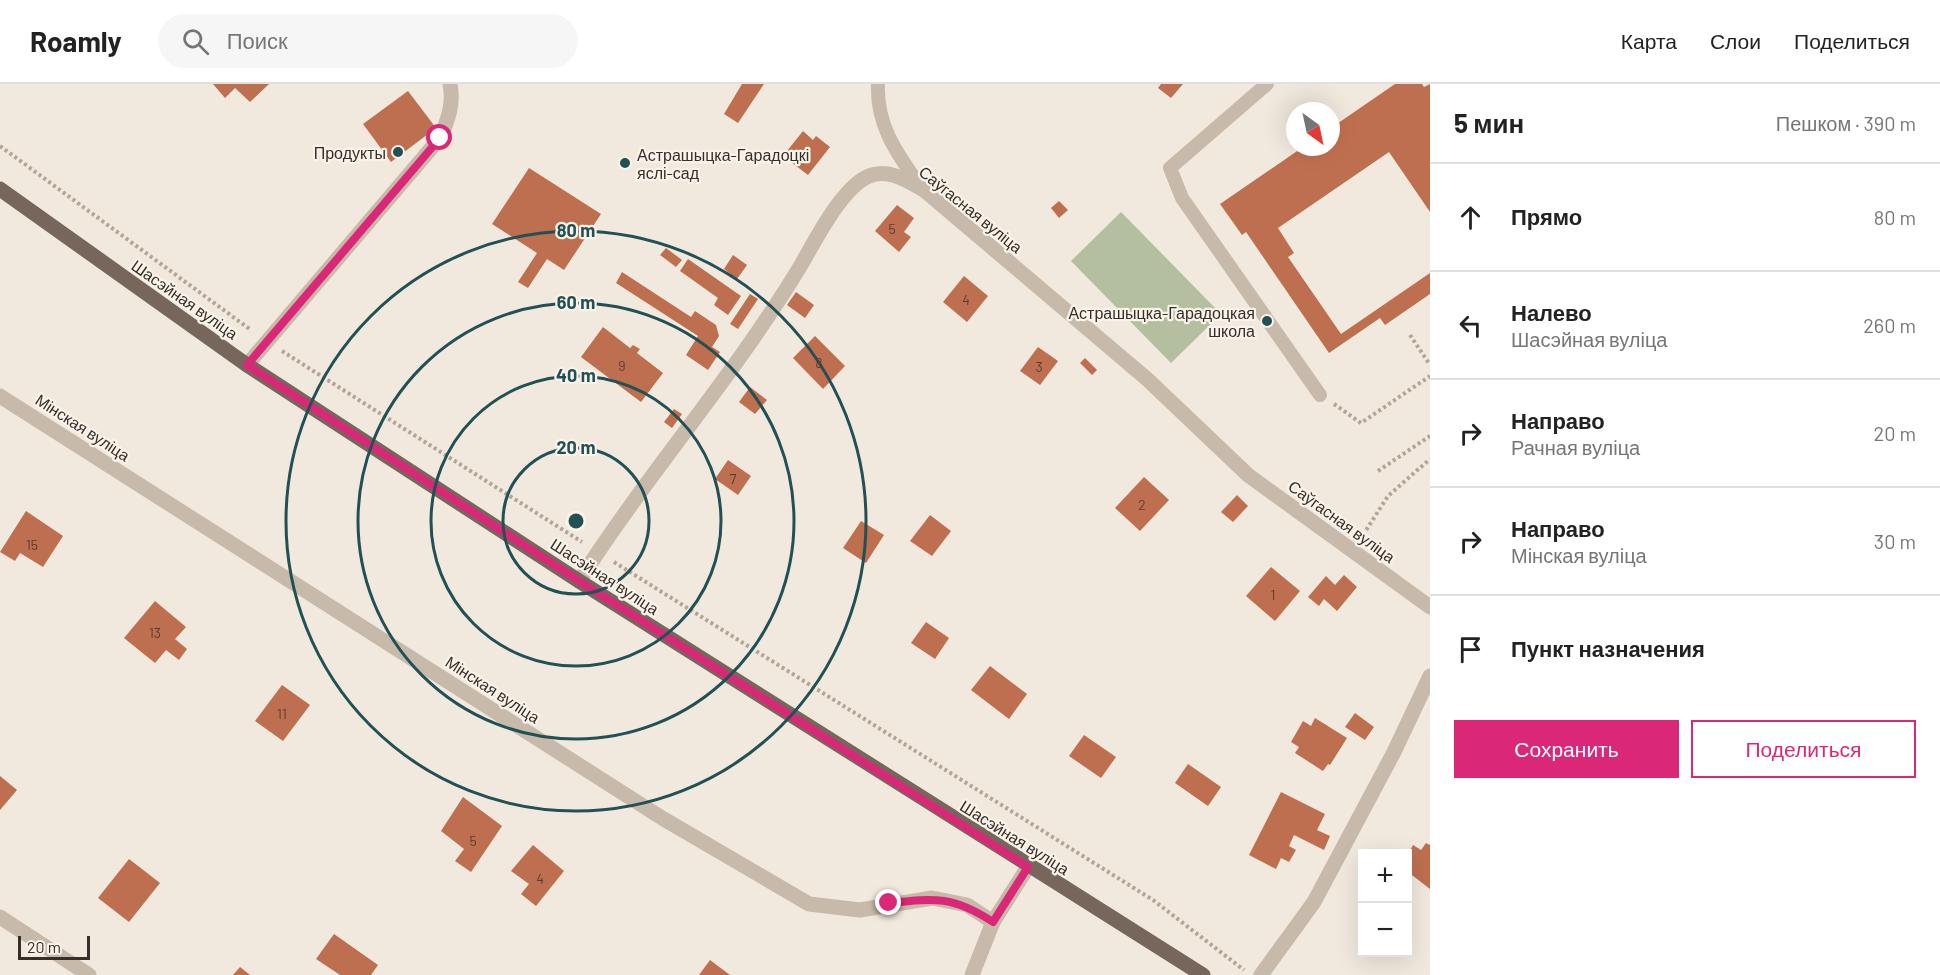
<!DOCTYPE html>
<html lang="ru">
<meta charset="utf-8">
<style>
:root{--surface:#fff;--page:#f6f6f6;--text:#222;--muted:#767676;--line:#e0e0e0;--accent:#db2777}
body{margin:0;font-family:Barlow,sans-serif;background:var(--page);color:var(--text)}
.controls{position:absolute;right:18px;bottom:18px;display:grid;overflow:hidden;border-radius:0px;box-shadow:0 6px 24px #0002}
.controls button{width:54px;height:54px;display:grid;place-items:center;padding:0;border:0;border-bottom:2px solid var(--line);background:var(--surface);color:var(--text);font:30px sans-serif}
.compass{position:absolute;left:1286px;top:18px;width:54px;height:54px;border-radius:50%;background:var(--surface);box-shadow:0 6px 24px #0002;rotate:147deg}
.scale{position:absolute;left:18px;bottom:15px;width:72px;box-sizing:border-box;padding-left:6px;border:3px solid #362e29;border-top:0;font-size:16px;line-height:21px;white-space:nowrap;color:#362e29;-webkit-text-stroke:4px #f9f3ea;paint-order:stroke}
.stop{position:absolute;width:18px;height:18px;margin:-14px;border:4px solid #db2777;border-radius:50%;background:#fff}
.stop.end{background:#db2777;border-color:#fff;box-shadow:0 2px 6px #0008}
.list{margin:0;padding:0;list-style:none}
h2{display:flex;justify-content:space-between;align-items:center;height:78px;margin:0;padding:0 24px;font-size:26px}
h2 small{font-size:20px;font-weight:400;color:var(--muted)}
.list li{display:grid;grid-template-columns:39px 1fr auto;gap:18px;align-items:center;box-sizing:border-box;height:108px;padding:0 24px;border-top:2px solid var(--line)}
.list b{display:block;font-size:22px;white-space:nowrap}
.list p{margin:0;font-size:20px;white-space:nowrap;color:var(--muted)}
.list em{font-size:20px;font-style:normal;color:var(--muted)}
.actions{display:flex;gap:12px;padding:18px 24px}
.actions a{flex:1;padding:14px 0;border:2px solid var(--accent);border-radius:0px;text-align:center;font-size:21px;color:var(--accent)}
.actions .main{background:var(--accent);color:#fff}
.icon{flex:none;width:33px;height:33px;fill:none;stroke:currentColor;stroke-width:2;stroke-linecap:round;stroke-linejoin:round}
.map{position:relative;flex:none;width:1430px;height:891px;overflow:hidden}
header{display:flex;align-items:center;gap:36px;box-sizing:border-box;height:84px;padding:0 30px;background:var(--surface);border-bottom:2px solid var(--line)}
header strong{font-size:28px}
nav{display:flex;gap:33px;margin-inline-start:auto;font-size:21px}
.search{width:420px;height:54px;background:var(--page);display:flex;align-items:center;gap:15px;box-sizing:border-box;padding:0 21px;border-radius:33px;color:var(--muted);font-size:22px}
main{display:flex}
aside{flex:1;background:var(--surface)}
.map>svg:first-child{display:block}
</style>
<header>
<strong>Roamly</strong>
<div class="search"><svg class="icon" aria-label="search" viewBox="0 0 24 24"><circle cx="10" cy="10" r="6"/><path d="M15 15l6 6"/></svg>Поиск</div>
<nav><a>Карта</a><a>Слои</a><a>Поделиться</a></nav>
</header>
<main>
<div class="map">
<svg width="1430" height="891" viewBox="0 0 1430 891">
<rect width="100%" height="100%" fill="#f1e9de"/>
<polygon fill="#b3bf9f" points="1121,128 1221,230 1171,279 1071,177"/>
<g fill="#be6f4f">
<polygon points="213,0 269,0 250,18 235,4 225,14"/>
<polygon points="742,0 764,0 738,39 724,30"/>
<polygon points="1161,0 1183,0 1171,14 1158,4"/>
<polygon points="1395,0 1422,0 1424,3 1430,0 1430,128 1389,68 1278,144 1294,169 1288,173 1341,250 1430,189 1430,210 1385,241 1380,234 1329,269 1246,148 1242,151 1220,120 1303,63 1331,63 1331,44"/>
<polygon points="408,7 436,44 391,78 363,40"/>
<polygon points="803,47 813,56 816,52 830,63 808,91 783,72"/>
<polygon points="529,84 601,130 564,186 547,175 528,204 518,198 537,169 492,140"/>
<polygon points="1059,117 1068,126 1059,134 1051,124"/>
<polygon points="897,121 914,134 904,148 911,153 899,168 875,147"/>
<polygon points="666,164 682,176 676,183 660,171"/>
<polygon points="733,171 747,181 737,195 724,185"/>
<polygon points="688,175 741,212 728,231 714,221 718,214 680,187"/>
<polygon points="622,188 691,233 695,227 716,241 719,252 712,263 720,268 708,286 686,271 698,252 616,199"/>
<polygon points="964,192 988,212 967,238 943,218"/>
<polygon points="796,208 814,221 805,234 787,221"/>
<polygon points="750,210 758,215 738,245 730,240"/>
<polygon points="603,243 630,264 633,261 640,265 637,269 663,289 641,318 581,273"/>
<polygon points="815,252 845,282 823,305 793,274"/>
<polygon points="1038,263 1058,277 1040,301 1020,287"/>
<polygon points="1085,274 1097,286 1092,291 1080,279"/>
<polygon points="750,303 767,316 755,330 739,318"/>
<polygon points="674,325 682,330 672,344 664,338"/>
<polygon points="728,376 751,392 738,411 715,395"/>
<polygon points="1144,393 1169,416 1140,447 1115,424"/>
<polygon points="1237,411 1248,422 1233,438 1221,428"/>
<polygon points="26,427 63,452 43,483 20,469 15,477 0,468"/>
<polygon points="930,431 951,447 932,472 910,457"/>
<polygon points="861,437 884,451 866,479 843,464"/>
<polygon points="1271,483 1300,507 1275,537 1246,512"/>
<polygon points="1344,491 1357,503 1337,527 1324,515 1319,522 1308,513 1326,492 1335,501"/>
<polygon points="155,517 186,543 175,555 187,565 179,576 166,566 155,579 124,554"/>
<polygon points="926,538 949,554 935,575 911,559"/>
<polygon points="990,582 1027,610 1009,635 971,606"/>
<polygon points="282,601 310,621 283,657 255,637"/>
<polygon points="1355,629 1374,643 1365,656 1345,643"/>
<polygon points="1315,634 1347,654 1330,681 1328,680 1323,687 1295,669 1299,663 1291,658 1303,637 1311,642"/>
<polygon points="1084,651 1116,673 1101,694 1069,672"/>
<polygon points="1188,680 1221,703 1208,722 1175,699"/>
<polygon points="0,692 17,706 0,726"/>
<polygon points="1281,708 1325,730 1317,746 1330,752 1324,766 1294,751 1289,762 1296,766 1289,778 1281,774 1276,785 1249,771"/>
<polygon points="463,713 502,742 471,788 455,777 464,765 441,747"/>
<polygon points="1426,759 1430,761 1430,805 1408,788 1408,770 1413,761 1421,766"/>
<polygon points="533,761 564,787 536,822 521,810 529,800 511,787"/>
<polygon points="129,775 160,799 129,838 98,814"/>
<polygon points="334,850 378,881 371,891 340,891 316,875"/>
<polygon points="710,876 730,891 699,891"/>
<polygon points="240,883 250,891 233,891"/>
</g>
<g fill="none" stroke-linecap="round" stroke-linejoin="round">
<g stroke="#b4a495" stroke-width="4" stroke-dasharray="3 3" stroke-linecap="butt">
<polyline points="0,62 251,246"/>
<polyline points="1410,251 1430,281"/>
<polyline points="282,267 582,458"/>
<polyline points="1334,320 1361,339 1430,292"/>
<polyline points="1378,387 1430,352"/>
<polyline points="1363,451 1388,412 1430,375"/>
<polyline points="614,478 1153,816 1244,886"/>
</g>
<g stroke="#c8baaa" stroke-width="14">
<path d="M878,0C876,43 899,72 922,105"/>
<polyline points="1267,0 1170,84 1182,114 1320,311"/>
</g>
<g stroke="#c8baaa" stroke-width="15">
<path d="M247,281L440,54C448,36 454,20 450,0"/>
<polyline points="0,312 662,734 809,820 860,826 932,814 967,821 993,838"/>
<path d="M579,497C648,389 735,291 801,181C815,157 842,103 869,92C889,84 907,97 924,106L1147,295L1248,391L1430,523"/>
<polyline points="0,833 89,891"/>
<polyline points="972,891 993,838 1028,783"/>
<polyline points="1261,891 1314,818 1394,668 1430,592"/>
</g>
<polyline stroke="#77665c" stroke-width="15" points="0,105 247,281 579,497 1203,891"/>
</g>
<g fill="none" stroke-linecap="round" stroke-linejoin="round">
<path stroke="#db2777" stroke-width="8" d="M440,54L247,281L579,497L1028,783L993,838C953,812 936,814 889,819"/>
</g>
<g fill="none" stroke="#215055" stroke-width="3">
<circle cx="576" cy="437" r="73"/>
<circle cx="576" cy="437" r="145"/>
<circle cx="576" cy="437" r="218"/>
<circle cx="576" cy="437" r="290"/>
</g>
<g fill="#215055" stroke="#f9f3ea" stroke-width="2">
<circle cx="398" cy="68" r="6"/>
<circle cx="625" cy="79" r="6"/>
<circle cx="1267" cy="237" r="6"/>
</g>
<g text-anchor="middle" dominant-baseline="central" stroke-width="4.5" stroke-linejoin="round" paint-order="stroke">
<g font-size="14" fill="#583e32">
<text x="892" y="144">5</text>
<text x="966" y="215">4</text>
<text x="819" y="278">8</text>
<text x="622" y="281">9</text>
<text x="1039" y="282">3</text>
<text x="733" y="394">7</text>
<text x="1142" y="420">2</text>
<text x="32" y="460">15</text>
<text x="1273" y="510">1</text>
<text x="155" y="548">13</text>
<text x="282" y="629">11</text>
<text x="473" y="756">5</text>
<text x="540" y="794">4</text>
</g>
<g font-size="16" fill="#362e29" stroke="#f9f3ea" text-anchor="end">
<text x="386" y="68">Продукты</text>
<text x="637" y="70" text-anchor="start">Астрашыцка-Гарадоцкі<tspan x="637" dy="18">яслі-сад</tspan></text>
<text x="1255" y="228">Астрашыцка-Гарадоцкая<tspan x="1255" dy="18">школа</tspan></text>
</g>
<g font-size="16" fill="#362e29" stroke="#f9f3ea">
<text transform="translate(971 125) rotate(39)">Саўгасная вуліца</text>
<text transform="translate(185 215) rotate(35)">Шасэйная вуліца</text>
<text transform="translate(83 343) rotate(33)">Мінская вуліца</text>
<text transform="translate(1342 437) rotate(36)">Саўгасная вуліца</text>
<text transform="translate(605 492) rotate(33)">Шасэйная вуліца</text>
<text transform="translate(493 605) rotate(33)">Мінская вуліца</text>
<text transform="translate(1015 753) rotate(32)">Шасэйная вуліца</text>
</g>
</g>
<circle cx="576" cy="437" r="9" fill="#215055" stroke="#f9f3ea" stroke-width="3"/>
<g font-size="18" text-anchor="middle" font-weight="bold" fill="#215055" stroke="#f9f3ea" stroke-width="4.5" stroke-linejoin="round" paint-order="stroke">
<text x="576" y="153">80 m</text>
<text x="576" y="225">60 m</text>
<text x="576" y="298">40 m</text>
<text x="576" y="370">20 m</text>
</g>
</svg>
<div class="controls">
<button>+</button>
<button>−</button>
</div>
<svg class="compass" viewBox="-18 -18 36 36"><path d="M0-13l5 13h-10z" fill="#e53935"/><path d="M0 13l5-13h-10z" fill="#767676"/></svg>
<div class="scale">20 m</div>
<div class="stop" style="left:440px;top:54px"></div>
<div class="stop end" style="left:889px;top:819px"></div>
</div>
<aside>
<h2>5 мин<small>Пешком · 390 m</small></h2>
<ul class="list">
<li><svg class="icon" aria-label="ahead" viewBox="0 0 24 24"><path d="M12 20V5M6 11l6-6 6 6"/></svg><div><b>Прямо</b></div><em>80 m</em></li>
<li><svg class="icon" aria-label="left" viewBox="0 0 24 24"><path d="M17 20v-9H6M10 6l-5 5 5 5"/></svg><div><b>Налево</b><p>Шасэйная вуліца</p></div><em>260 m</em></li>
<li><svg class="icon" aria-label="right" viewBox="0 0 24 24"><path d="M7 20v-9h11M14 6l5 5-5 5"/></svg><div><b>Направо</b><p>Рачная вуліца</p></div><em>20 m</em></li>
<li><svg class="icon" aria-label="right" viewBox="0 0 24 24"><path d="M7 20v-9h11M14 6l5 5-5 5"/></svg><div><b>Направо</b><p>Мінская вуліца</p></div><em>30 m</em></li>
<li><svg class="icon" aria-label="arrive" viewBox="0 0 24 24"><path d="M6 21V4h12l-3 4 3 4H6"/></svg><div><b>Пункт назначения</b></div></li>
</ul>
<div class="actions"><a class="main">Сохранить</a><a>Поделиться</a></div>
</aside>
</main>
